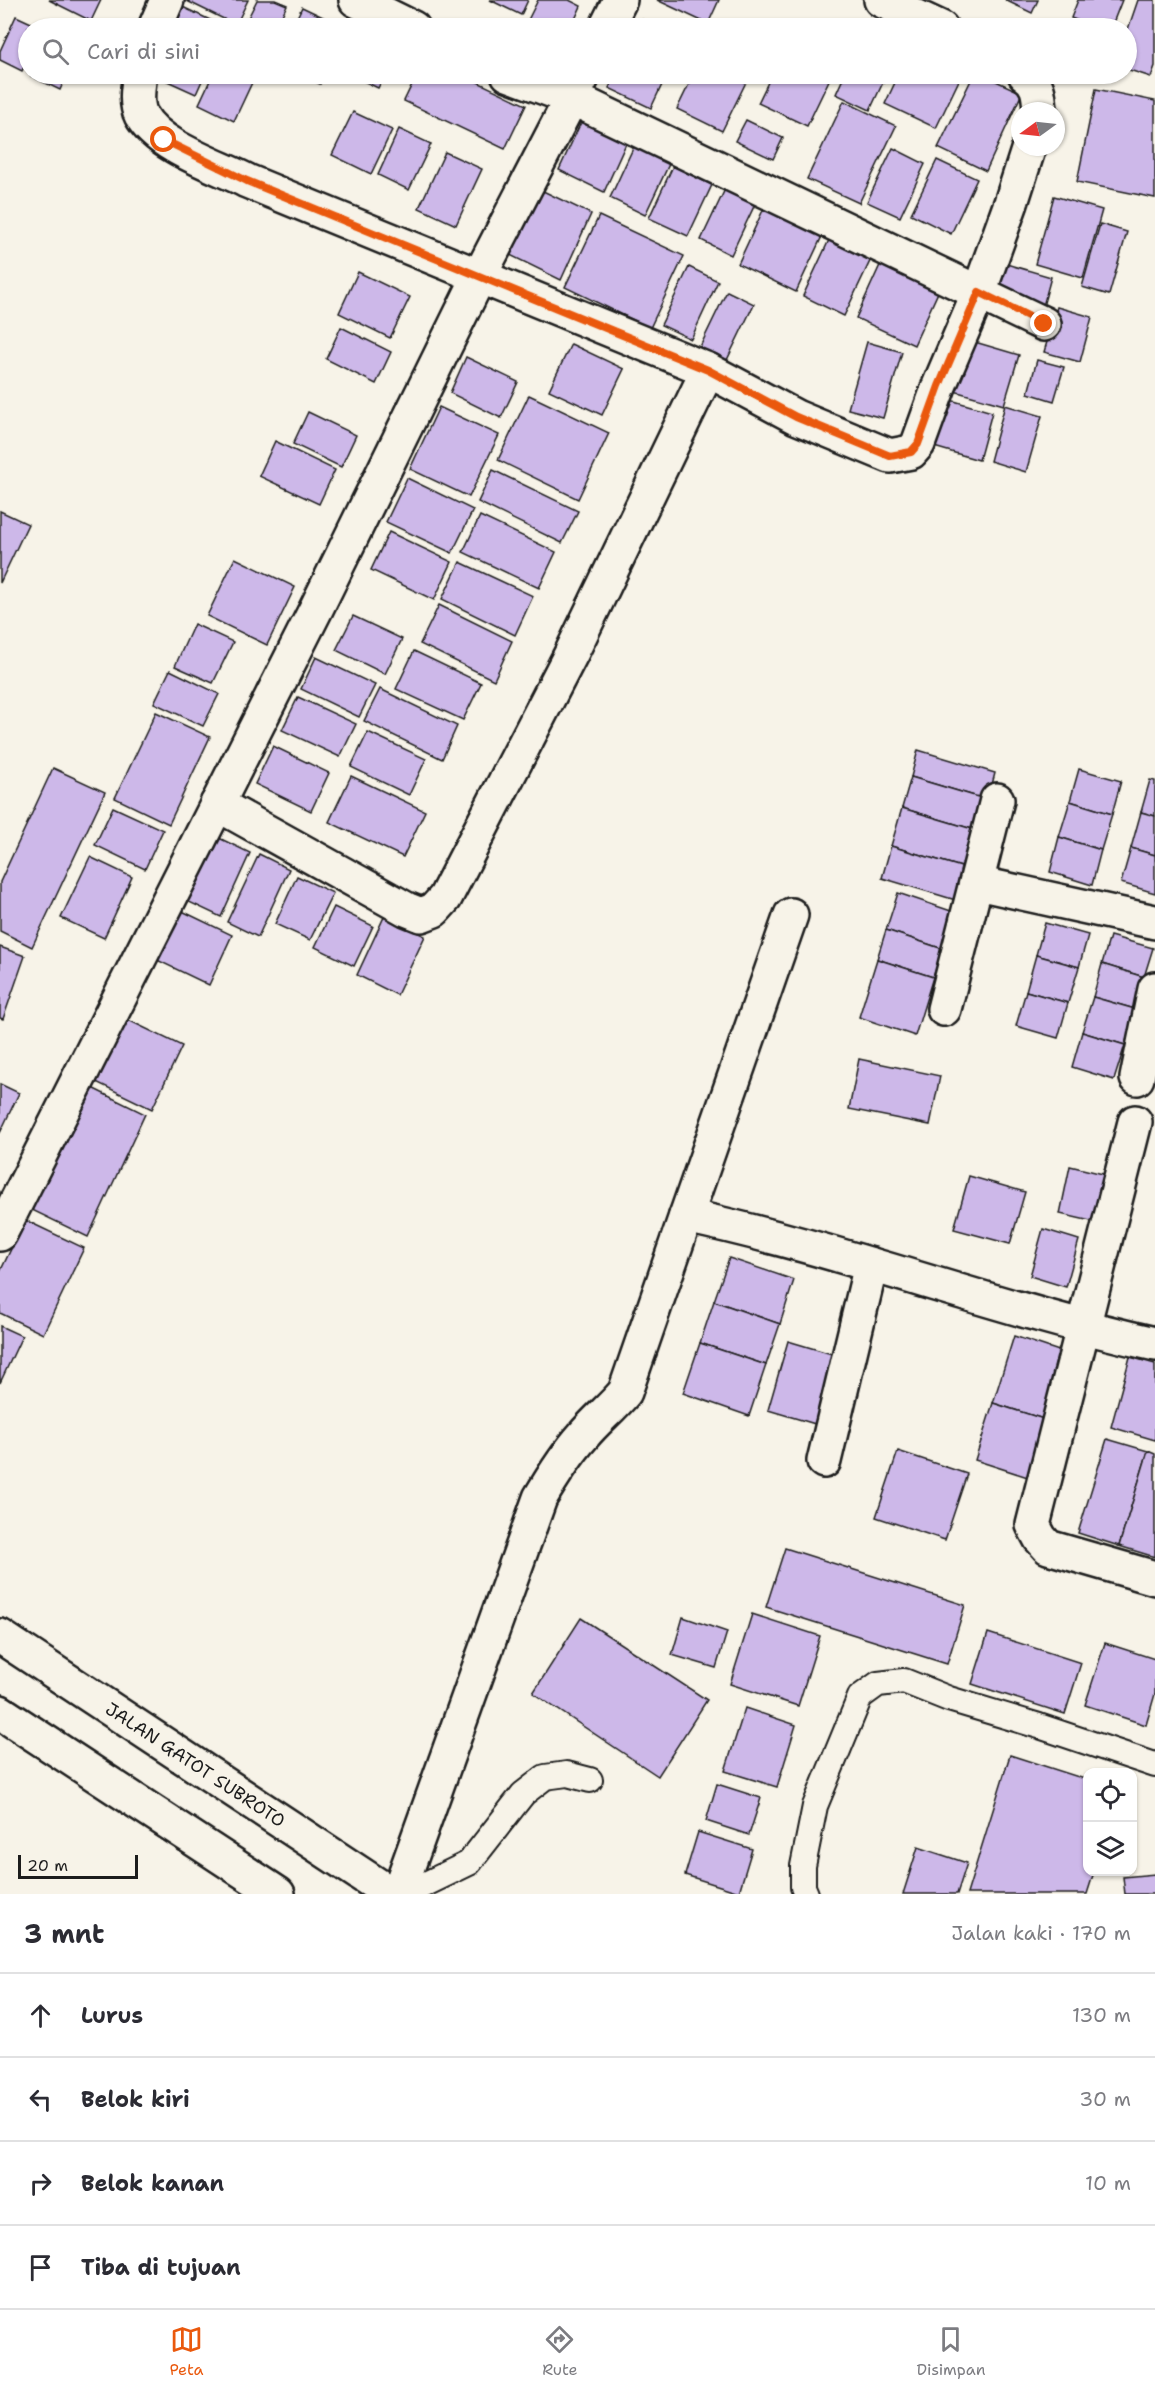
<!DOCTYPE html>
<html lang="id">
<meta charset="utf-8">
<style>
:root{--surface:#fff;--page:#f7f7f7;--text:#2b2b33;--muted:#7c7c81;--line:#e1e1e2;--accent:#ea580c}
body{margin:0;font-family:"Shantell Sans",sans-serif;background:var(--page);color:var(--text)}
.controls{position:absolute;right:18px;bottom:18px;display:grid;overflow:hidden;border-radius:12px;box-shadow:0 2px 4px #0004}
.controls button{width:54px;height:54px;display:grid;place-items:center;padding:0;border:0;border-bottom:2px solid var(--line);background:var(--surface);color:var(--text);font:30px sans-serif}
.compass{position:absolute;left:1011px;top:102px;width:54px;height:54px;border-radius:50%;background:var(--surface);box-shadow:0 2px 4px #0004;rotate:255deg}
.scale{position:absolute;left:18px;bottom:15px;width:120px;box-sizing:border-box;padding-left:6px;border:3px solid #1c1c1c;border-top:0;font-size:16px;line-height:21px;white-space:nowrap;color:#1c1c1c;-webkit-text-stroke:4px #f7f3e8;paint-order:stroke}
.stop{position:absolute;width:18px;height:18px;margin:-14px;border:4px solid #ea580c;border-radius:50%;background:#fff}
.stop.end{background:#ea580c;border-color:#fff;box-shadow:0 2px 6px #0008}
.list{margin:0;padding:0;list-style:none}
h2{display:flex;justify-content:space-between;align-items:center;height:78px;margin:0;padding:0 24px;font-size:26px}
h2 small{font-size:20px;font-weight:400;color:var(--muted)}
.list li{display:grid;grid-template-columns:39px 1fr auto;gap:18px;align-items:center;box-sizing:border-box;height:84px;padding:0 24px;border-top:2px solid var(--line)}
.list b{display:block;font-size:22px;white-space:nowrap}
.list em{font-size:20px;font-style:normal;color:var(--muted)}
.icon{flex:none;width:33px;height:33px;fill:none;stroke:currentColor;stroke-width:2;stroke-linecap:round;stroke-linejoin:round}
.map{position:relative;flex:none;width:1155px;height:1894px;overflow:hidden}
.search{position:absolute;background:var(--surface);box-shadow:0 2px 4px #0004;left:18px;right:18px;top:18px;height:66px;display:flex;align-items:center;gap:15px;box-sizing:border-box;padding:0 21px;border-radius:33px;color:var(--muted);font-size:22px}
.sheet{height:414px;background:var(--surface)}
nav{display:flex;justify-content:space-around;align-items:center;box-sizing:border-box;height:84px;border-top:2px solid var(--line);background:var(--surface);font-size:16px;color:var(--muted)}
nav a{display:grid;justify-items:center;gap:3px}
nav .on{color:var(--accent)}
.map>svg:first-child{display:block}
</style>
<div class="map">
<svg width="1155" height="1894" viewBox="0 0 1155 1894">
<rect width="100%" height="100%" fill="#f7f3e8"/>
<filter id="ink" filterUnits="userSpaceOnUse"><feTurbulence type="fractalNoise" baseFrequency=".0167" numOctaves="2"/><feDisplacementMap in="SourceGraphic" scale="12" xChannelSelector="R" yChannelSelector="G"/><feConvolveMatrix kernelMatrix="1 2 1 2 8 2 1 2 1" color-interpolation-filters="sRGB"/></filter>
<g filter="url(#ink)">
<g fill="#cdb8e9" stroke="#1c1c1c" stroke-width="1.5">
<polygon points="49,0 101,0 91,21"/>
<polygon points="185,0 248,0 236,25"/>
<polygon points="257,0 275,0 287,5 276,28 243,28"/>
<polygon points="490,0 528,0 521,15"/>
<polygon points="538,0 569,0 581,6 571,28 524,28"/>
<polygon points="657,0 719,0 708,24"/>
<polygon points="1005,0 1038,0 1032,13"/>
<polygon points="1078,0 1122,0 1111,28 1097,28 1071,18"/>
<polygon points="1138,0 1155,0 1155,66 1151,77 1126,69 1126,35"/>
<polygon points="172,2 227,28 160,28"/>
<polygon points="302,7 346,28 292,28"/>
<polygon points="16,16 42,28 28,28 28,57 22,71 0,60 0,51"/>
<polygon points="361,19 380,28 357,28"/>
<polygon points="641,19 661,28 637,28"/>
<polygon points="796,22 810,28 793,28"/>
<polygon points="869,22 883,28 866,28"/>
<polygon points="56,23 68,28 54,28"/>
<polygon points="32,74 67,74 60,90 31,76"/>
<polygon points="152,74 205,74 196,94"/>
<polygon points="213,74 256,74 234,121 199,104"/>
<polygon points="298,74 324,74 320,84"/>
<polygon points="349,74 385,74 378,88"/>
<polygon points="417,74 461,74 526,105 505,149 404,101"/>
<polygon points="616,74 667,74 651,108 609,88"/>
<polygon points="694,74 750,74 722,131 677,109"/>
<polygon points="772,74 832,74 807,126 758,103"/>
<polygon points="845,74 887,74 870,110 836,94"/>
<polygon points="899,74 962,74 936,128 885,104"/>
<polygon points="974,74 981,74 1022,93 986,171 938,148"/>
<polygon points="1096,89 1155,101 1155,198 1077,182"/>
<polygon points="844,101 896,126 859,203 807,179"/>
<polygon points="353,112 392,130 371,174 332,155"/>
<polygon points="583,118 628,139 604,192 559,170"/>
<polygon points="746,120 783,138 773,159 735,141"/>
<polygon points="399,129 431,144 409,190 378,175"/>
<polygon points="635,144 670,162 645,215 610,198"/>
<polygon points="893,148 925,164 900,217 867,202"/>
<polygon points="445,152 482,169 456,225 419,208"/>
<polygon points="937,160 977,179 951,234 911,214"/>
<polygon points="673,166 712,185 688,236 649,218"/>
<polygon points="727,185 757,200 731,255 701,240"/>
<polygon points="541,190 591,214 561,280 510,255"/>
<polygon points="1054,196 1102,210 1083,278 1035,264"/>
<polygon points="765,206 823,234 796,292 738,264"/>
<polygon points="599,216 684,256 650,328 565,287"/>
<polygon points="1100,224 1127,232 1109,295 1082,287"/>
<polygon points="829,240 871,259 844,316 803,296"/>
<polygon points="881,263 939,290 914,345 856,318"/>
<polygon points="1003,263 1051,277 1042,310 994,295"/>
<polygon points="689,267 718,281 691,339 661,325"/>
<polygon points="358,272 410,297 390,338 339,313"/>
<polygon points="727,291 754,304 726,362 699,349"/>
<polygon points="1057,307 1092,317 1080,362 1044,352"/>
<polygon points="341,327 391,352 376,384 326,359"/>
<polygon points="968,340 1019,355 1004,405 954,391"/>
<polygon points="867,342 902,352 883,418 848,409"/>
<polygon points="571,344 624,369 602,415 549,390"/>
<polygon points="466,357 518,382 501,418 450,393"/>
<polygon points="1037,360 1064,367 1054,401 1028,393"/>
<polygon points="529,395 609,433 578,499 498,460"/>
<polygon points="947,399 992,412 979,460 934,447"/>
<polygon points="1005,405 1042,416 1026,472 990,461"/>
<polygon points="439,407 499,435 469,497 410,469"/>
<polygon points="308,412 356,435 341,467 293,444"/>
<polygon points="275,441 335,470 319,504 259,476"/>
<polygon points="493,470 578,511 562,543 478,502"/>
<polygon points="407,478 473,510 452,553 386,522"/>
<polygon points="0,511 28,524 0,583"/>
<polygon points="480,516 556,552 539,588 463,552"/>
<polygon points="389,532 452,562 434,600 371,570"/>
<polygon points="235,558 295,587 267,645 207,616"/>
<polygon points="460,562 533,596 515,635 442,599"/>
<polygon points="439,605 512,641 494,680 420,644"/>
<polygon points="353,616 402,639 385,674 336,650"/>
<polygon points="194,624 233,642 213,683 175,666"/>
<polygon points="414,651 481,683 463,720 396,689"/>
<polygon points="316,657 375,685 359,717 301,689"/>
<polygon points="170,670 219,694 203,726 154,703"/>
<polygon points="380,689 457,726 442,759 364,721"/>
<polygon points="298,697 356,724 340,757 282,730"/>
<polygon points="156,712 210,737 169,824 115,798"/>
<polygon points="368,732 426,759 409,795 351,767"/>
<polygon points="273,746 329,773 311,811 255,784"/>
<polygon points="918,750 995,773 988,800 911,777"/>
<polygon points="53,768 105,792 32,947 0,931 0,882"/>
<polygon points="1079,769 1121,781 1112,814 1070,801"/>
<polygon points="351,776 425,811 403,857 329,822"/>
<polygon points="911,777 988,800 979,831 902,808"/>
<polygon points="1150,780 1155,781 1155,816 1141,812"/>
<polygon points="1070,801 1112,814 1101,850 1059,837"/>
<polygon points="113,807 163,830 145,869 95,845"/>
<polygon points="902,808 979,831 968,869 891,846"/>
<polygon points="1141,812 1155,816 1155,855 1131,848"/>
<polygon points="217,837 250,853 221,917 187,901"/>
<polygon points="1059,837 1101,850 1092,885 1050,872"/>
<polygon points="891,846 968,869 959,901 882,878"/>
<polygon points="1131,848 1155,855 1155,893 1121,883"/>
<polygon points="259,854 289,869 258,937 227,922"/>
<polygon points="90,857 132,877 104,938 61,918"/>
<polygon points="297,876 333,893 310,940 275,924"/>
<polygon points="898,893 954,912 943,949 886,930"/>
<polygon points="334,907 373,926 354,966 315,947"/>
<polygon points="180,910 232,935 209,985 157,960"/>
<polygon points="384,917 425,936 397,995 357,975"/>
<polygon points="1045,923 1088,935 1079,967 1036,955"/>
<polygon points="886,930 943,949 933,977 877,959"/>
<polygon points="1110,936 1153,948 1144,977 1102,964"/>
<polygon points="0,947 25,956 3,1019 0,1018"/>
<polygon points="1036,955 1079,967 1068,1003 1026,991"/>
<polygon points="877,959 933,977 915,1036 859,1017"/>
<polygon points="1102,964 1144,977 1135,1009 1093,997"/>
<polygon points="1026,991 1068,1003 1058,1038 1016,1026"/>
<polygon points="1093,997 1135,1009 1125,1045 1082,1032"/>
<polygon points="122,1017 182,1046 152,1109 92,1080"/>
<polygon points="1082,1032 1125,1045 1114,1080 1072,1067"/>
<polygon points="859,1059 940,1076 930,1125 849,1109"/>
<polygon points="0,1084 19,1093 0,1133"/>
<polygon points="88,1086 145,1114 88,1237 30,1209"/>
<polygon points="1070,1166 1124,1179 1113,1226 1060,1214"/>
<polygon points="969,1176 1025,1192 1010,1244 954,1229"/>
<polygon points="25,1220 84,1248 43,1334 0,1313 0,1272"/>
<polygon points="1043,1229 1079,1240 1066,1287 1030,1276"/>
<polygon points="729,1258 794,1280 780,1324 714,1301"/>
<polygon points="714,1301 780,1324 766,1365 700,1343"/>
<polygon points="0,1326 22,1336 0,1383"/>
<polygon points="1014,1336 1074,1356 1053,1422 993,1403"/>
<polygon points="788,1341 842,1357 822,1426 768,1410"/>
<polygon points="700,1343 766,1365 749,1416 683,1393"/>
<polygon points="1130,1357 1155,1364 1155,1440 1111,1427"/>
<polygon points="993,1403 1053,1422 1034,1479 975,1460"/>
<polygon points="1107,1439 1148,1451 1119,1546 1078,1533"/>
<polygon points="898,1451 967,1474 945,1540 876,1517"/>
<polygon points="1148,1451 1155,1454 1155,1557 1119,1546"/>
<polygon points="785,1548 965,1605 947,1664 766,1607"/>
<polygon points="752,1614 820,1636 798,1706 730,1684"/>
<polygon points="683,1617 727,1632 716,1668 672,1655"/>
<polygon points="581,1618 707,1700 658,1776 533,1693"/>
<polygon points="988,1633 1081,1663 1065,1714 972,1684"/>
<polygon points="1105,1643 1155,1659 1155,1694 1146,1725 1085,1705"/>
<polygon points="745,1708 796,1725 777,1787 725,1771"/>
<polygon points="1010,1755 1088,1780 1088,1872 1094,1872 1087,1894 967,1894"/>
<polygon points="717,1784 761,1798 749,1835 706,1821"/>
<polygon points="698,1832 752,1849 739,1892 685,1875"/>
<polygon points="918,1847 967,1863 957,1894 903,1894"/>
<polygon points="1155,1874 1155,1894 1125,1894 1123,1877"/>
</g>
<g fill="none" stroke-linecap="round" stroke-linejoin="round">
<defs>
<g id="service">
<polyline points="405,1894 469,1863 523,1794 545,1777 567,1774 590,1780"/>
<polyline points="806,1894 803,1887 803,1866 815,1806 860,1697 878,1684 904,1681 949,1699 1039,1726 1155,1765"/>
</g>
<g id="minor">
<polyline points="356,0 413,28"/>
<polyline points="881,0 941,28"/>
<polyline points="155,28 167,0"/>
<polyline points="606,28 620,0"/>
<path d="M140,74C138,87 135,103 141,115C158,147 216,165 247,181L708,370L796,417L890,456L911,452L918,444L939,386L979,292L1011,203L1029,147"/>
<polyline points="508,74 572,98 1044,324"/>
<path d="M1025,74C1039,83 1039,96 1040,111"/>
<polyline points="217,804 406,909 421,915 434,910 445,898 571,654 708,370"/>
<polyline points="977,883 1155,922"/>
<polyline points="944,1009 997,800"/>
<polyline points="1137,1078 1155,989"/>
<polyline points="1135,1122 1033,1525 1040,1538 1048,1547 1155,1578"/>
<polyline points="686,1216 791,915"/>
<polyline points="0,1234 316,609 479,277 584,74"/>
<polyline points="824,1461 871,1265"/>
<path d="M398,1894L540,1498C553,1476 566,1455 583,1436C596,1420 612,1408 625,1392L686,1216C845,1250 997,1309 1155,1344"/>
</g>
<g id="tertiary">
<path id="s1" d="M0,1636L391,1894"/>
<polyline points="0,1712 278,1894"/>
</g>
</defs>
<use href="#service" stroke="#1c1c1c" stroke-width="28"/>
<use href="#minor" stroke="#1c1c1c" stroke-width="38"/>
<use href="#tertiary" stroke="#1c1c1c" stroke-width="38"/>
<use href="#service" stroke="#f7f3e8" stroke-width="24"/>
<use href="#minor" stroke="#f7f3e8" stroke-width="33"/>
<use href="#tertiary" stroke="#f7f3e8" stroke-width="33"/>
</g>
</g>
<g fill="none" stroke-linecap="round" stroke-linejoin="round" filter="url(#ink)">
<polyline stroke="#ea580c" stroke-width="8" points="164,140 247,181 708,370 796,417 890,456 911,452 918,444 939,386 979,292 1044,324"/>
</g>
<g text-anchor="middle" dominant-baseline="central" stroke-width="6" stroke-linejoin="round" paint-order="stroke">
<g font-size="18" fill="#1c1c1c" stroke="#f7f3e8">
<text stroke="none"><textPath href="#s1" startOffset="234">JALAN GATOT SUBROTO</textPath></text>
</g>
</g>
</svg>
<div class="controls">
<button><svg class="icon" aria-label="locate" viewBox="0 0 24 24"><circle cx="12" cy="12" r="6"/><path d="M12 2v4M12 18v4M2 12h4M18 12h4"/></svg></button>
<button><svg class="icon" aria-label="layers" viewBox="0 0 24 24"><path d="M12 4l9 5-9 5-9-5zM3 14l9 5 9-5"/></svg></button>
</div>
<svg class="compass" viewBox="-18 -18 36 36"><path d="M0-13l5 13h-10z" fill="#e53935"/><path d="M0 13l5-13h-10z" fill="#7c7c81"/></svg>
<div class="scale">20 m</div>
<div class="stop" style="left:164px;top:140px"></div>
<div class="stop end" style="left:1044px;top:324px"></div>
<div class="search"><svg class="icon" aria-label="search" viewBox="0 0 24 24"><circle cx="10" cy="10" r="6"/><path d="M15 15l6 6"/></svg>Cari di sini</div>
</div>
<section class="sheet">
<h2>3 mnt<small>Jalan kaki · 170 m</small></h2>
<ul class="list">
<li><svg class="icon" aria-label="ahead" viewBox="0 0 24 24"><path d="M12 20V5M6 11l6-6 6 6"/></svg><div><b>Lurus</b></div><em>130 m</em></li>
<li><svg class="icon" aria-label="left" viewBox="0 0 24 24"><path d="M17 20v-9H6M10 6l-5 5 5 5"/></svg><div><b>Belok kiri</b></div><em>30 m</em></li>
<li><svg class="icon" aria-label="right" viewBox="0 0 24 24"><path d="M7 20v-9h11M14 6l5 5-5 5"/></svg><div><b>Belok kanan</b></div><em>10 m</em></li>
<li><svg class="icon" aria-label="arrive" viewBox="0 0 24 24"><path d="M6 21V4h12l-3 4 3 4H6"/></svg><div><b>Tiba di tujuan</b></div></li>
</ul>
</section>
<nav>
<a class="on"><svg class="icon" aria-label="map" viewBox="0 0 24 24"><path d="M3 6l6-2 6 2 6-2v14l-6 2-6-2-6 2zM9 4v14M15 6v14"/></svg>Peta</a>
<a><svg class="icon" aria-label="directions" viewBox="0 0 24 24"><path d="M12 3l9 9-9 9-9-9zM9 14v-3h6M13 9l2 2-2 2"/></svg>Rute</a>
<a><svg class="icon" aria-label="saved" viewBox="0 0 24 24"><path d="M7 4h10v16l-5-4-5 4z"/></svg>Disimpan</a>
</nav>
